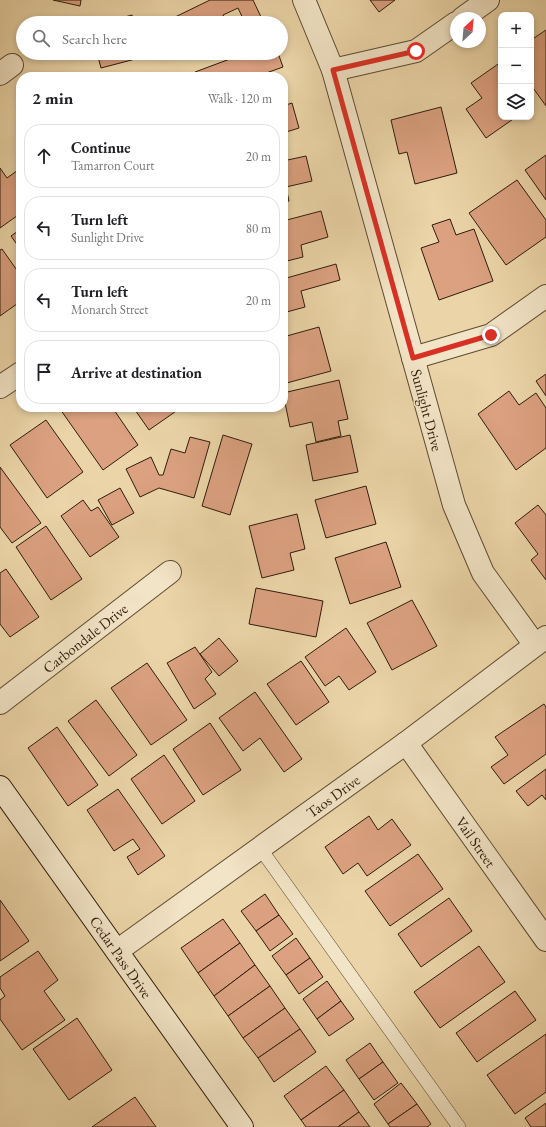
<!DOCTYPE html>
<meta charset="utf-8">
<style>
:root{--surface:#fff;--page:#f6f6f6;--text:#202124;--muted:#757577;--line:#e0e0e0}
body{margin:0;font-family:"EB Garamond",serif;background:var(--page);color:var(--text)}
.controls{position:absolute;right:12px;top:12px;display:grid;overflow:hidden;border-radius:8px;box-shadow:0 2px 6px #0003}
.controls button{width:36px;height:36px;display:grid;place-items:center;padding:0;border:0;border-bottom:1px solid var(--line);background:var(--surface);color:var(--text);font:20px sans-serif}
.compass{position:absolute;left:450px;top:12px;width:36px;height:36px;border-radius:50%;background:var(--surface);box-shadow:0 2px 6px #0003;rotate:26deg}
.stop{position:absolute;width:12px;height:12px;margin:-9px;border:3px solid #d93025;border-radius:50%;background:#fff}
.stop.end{background:#d93025;border-color:#fff;box-shadow:0 1px 4px #0008}
.list{margin:0;padding:0;list-style:none}
h2{display:flex;justify-content:space-between;align-items:center;height:52px;margin:0;padding:0 16px;font-size:17px}
h2 small{font-size:13px;font-weight:400;color:var(--muted)}
.list li{display:grid;grid-template-columns:26px 1fr auto;gap:12px;align-items:center;box-sizing:border-box;height:64px;margin:0 8px 8px;padding:0 8px;border:1px solid var(--line);border-radius:16px}
.list b{display:block;font-size:15px;white-space:nowrap}
.list p{margin:0;font-size:13px;white-space:nowrap;color:var(--muted)}
.list em{font-size:13px;font-style:normal;color:var(--muted)}
.icon{flex:none;width:22px;height:22px;fill:none;stroke:currentColor;stroke-width:2;stroke-linecap:round;stroke-linejoin:round}
.map{position:relative;flex:none;width:546px;height:1127px;overflow:hidden}
.search{position:absolute;background:var(--surface);box-shadow:0 2px 6px #0003;left:16px;top:16px;width:272px;height:44px;display:flex;align-items:center;gap:10px;box-sizing:border-box;padding:0 14px;border-radius:22px;color:var(--muted);font-size:15px}
.panel{position:absolute;background:var(--surface);box-shadow:0 2px 6px #0003;left:16px;top:72px;width:272px;height:340px;border-radius:16px}
.map>svg:first-child{display:block}
</style>
<div class="map">
<svg width="546" height="1127" viewBox="0 0 546 1127">
<rect width="100%" height="100%" fill="#ebd5a8"/>
<filter id="stains"><feTurbulence type="fractalNoise" baseFrequency=".005" numOctaves="4"/><feColorMatrix values="0 0 0 0 .2 0 0 0 0 .09 0 0 0 0 .02 0 0 0 .5 -.17"/></filter>
<radialGradient id="worn" r=".72"><stop offset=".6" stop-color="#630" stop-opacity="0"/><stop offset="1" stop-color="#630" stop-opacity=".3"/></radialGradient>
<g fill="#dba180" stroke="#2f1c0b">
<polygon points="53,0 81,0 80,6"/>
<polygon points="210,0 253,0 261,17 245,23 238,8 223,15 227,23 173,23 171,19"/>
<polygon points="370,0 395,0 379,12"/>
<polygon points="132,15 134,23 103,23"/>
<polygon points="546,30 546,106 531,85 531,40"/>
<polygon points="97,53 142,53 143,57 101,68"/>
<polygon points="246,53 278,53 283,67 255,77 197,77 195,72"/>
<polygon points="501,62 501,117 516,117 486,138 466,109 482,98 471,83"/>
<polygon points="292,103 299,128 283,133 283,106"/>
<polygon points="441,107 457,173 415,184 407,152 399,154 391,120"/>
<polygon points="546,155 546,200 525,170"/>
<polygon points="306,156 312,181 286,187 289,201 283,203 283,161"/>
<polygon points="0,168 7,178 21,168 21,213 0,228"/>
<polygon points="517,180 546,220 546,237 506,265 469,213"/>
<polygon points="321,211 328,237 301,245 303,257 283,262 283,221"/>
<polygon points="450,219 456,235 474,229 493,281 439,300 421,248 439,242 432,225"/>
<polygon points="21,229 21,250 11,236"/>
<polygon points="2,249 21,276 21,301 0,316 0,250"/>
<polygon points="336,264 340,280 301,291 305,307 283,313 283,279"/>
<polygon points="319,327 331,371 283,384 283,337"/>
<polygon points="546,374 546,396 536,381"/>
<polygon points="339,380 348,419 338,421 341,436 316,442 312,422 290,427 283,393"/>
<polygon points="509,391 519,405 536,393 546,408 546,448 516,470 478,414"/>
<polygon points="63,407 112,407 138,445 103,470 60,409"/>
<polygon points="133,407 182,407 149,430"/>
<polygon points="46,420 83,472 47,498 10,445"/>
<polygon points="223,435 252,444 230,515 202,506"/>
<polygon points="350,435 358,472 313,481 306,445"/>
<polygon points="190,437 210,442 194,498 159,488 140,497 126,469 151,457 159,475 163,475 171,449 185,453"/>
<polygon points="0,467 41,523 12,543 0,527"/>
<polygon points="366,486 376,524 326,538 315,500"/>
<polygon points="120,488 134,513 112,525 98,500"/>
<polygon points="83,500 91,511 98,507 119,537 90,557 61,516"/>
<polygon points="538,505 546,515 546,580 531,560 538,554 515,523"/>
<polygon points="297,514 305,549 290,553 294,570 262,578 249,526"/>
<polygon points="46,526 82,579 51,600 16,547"/>
<polygon points="386,542 401,587 350,604 335,558"/>
<polygon points="6,569 39,617 10,637 0,624 0,573"/>
<polygon points="256,588 323,601 316,637 249,624"/>
<polygon points="412,600 437,646 392,670 367,623"/>
<polygon points="346,628 376,672 349,690 339,676 325,686 305,657"/>
<polygon points="219,638 238,661 219,676 200,654"/>
<polygon points="195,647 212,672 205,679 216,694 194,709 167,663"/>
<polygon points="301,661 329,702 296,725 267,684"/>
<polygon points="147,663 187,720 151,745 111,688"/>
<polygon points="255,692 302,759 284,772 260,738 243,751 219,718"/>
<polygon points="96,700 137,755 109,776 68,721"/>
<polygon points="544,704 546,707 546,754 504,784 491,767 508,755 495,737"/>
<polygon points="210,723 241,770 203,795 173,749"/>
<polygon points="57,727 98,785 68,806 28,748"/>
<polygon points="164,755 195,801 162,824 131,779"/>
<polygon points="546,769 546,800 542,795 528,806 516,791"/>
<polygon points="118,789 165,856 138,875 127,857 140,849 133,839 114,851 87,810"/>
<polygon points="369,816 378,830 392,819 411,845 367,876 358,863 343,874 325,847"/>
<polygon points="418,854 443,889 390,926 365,891"/>
<polygon points="265,894 279,915 256,931 241,911"/>
<polygon points="449,898 472,931 421,967 398,934"/>
<polygon points="0,900 29,941 0,961"/>
<polygon points="279,915 293,934 270,951 256,931"/>
<polygon points="223,919 240,943 198,973 181,948"/>
<polygon points="296,938 310,958 286,975 272,956"/>
<polygon points="240,943 255,965 214,996 198,973"/>
<polygon points="479,946 505,982 440,1028 414,992"/>
<polygon points="38,951 58,980 44,991 65,1020 22,1050 0,1019 0,1000 5,996 0,988 0,977"/>
<polygon points="310,958 323,977 299,994 286,975"/>
<polygon points="255,965 270,986 228,1016 214,996"/>
<polygon points="327,981 341,1001 317,1019 303,999"/>
<polygon points="270,986 285,1008 243,1038 228,1016"/>
<polygon points="515,991 536,1020 477,1062 456,1033"/>
<polygon points="341,1001 354,1019 329,1036 317,1019"/>
<polygon points="285,1008 300,1029 258,1058 243,1038"/>
<polygon points="77,1018 112,1070 69,1100 33,1049"/>
<polygon points="300,1029 316,1052 274,1082 258,1058"/>
<polygon points="546,1034 546,1092 515,1114 487,1075"/>
<polygon points="370,1043 383,1062 359,1079 346,1060"/>
<polygon points="383,1062 398,1083 374,1100 359,1079"/>
<polygon points="326,1066 344,1090 301,1120 284,1096"/>
<polygon points="401,1083 417,1104 388,1124 374,1104"/>
<polygon points="344,1090 359,1112 338,1127 306,1127 301,1120"/>
<polygon points="135,1097 156,1127 92,1127"/>
<polygon points="546,1103 546,1127 531,1127 525,1118"/>
<polygon points="417,1104 431,1124 427,1127 390,1127 388,1124"/>
<polygon points="359,1112 370,1127 338,1127"/>
</g>
<g fill="none" stroke-linecap="round" stroke-linejoin="round">
<defs>
<polyline id="lane" points="260,848 459,1127"/>
<g id="street">
<polyline points="304,0 333,70 454,505 483,573 535,645"/>
<polyline points="463,18 488,0"/>
<polyline points="333,70 416,51 456,23"/>
<polyline points="0,74 12,65"/>
<polyline points="413,358 491,335 546,296"/>
<polyline points="0,387 21,373"/>
<polyline points="0,703 170,572"/>
<polyline points="406,743 546,940"/>
<polyline points="117,951 406,743 546,637"/>
</g>
<polyline id="secondary" points="0,787 242,1127"/>
</defs>
<use href="#lane" stroke="#5e4a32" stroke-width="14"/>
<use href="#street" stroke="#5e4a32" stroke-width="24"/>
<use href="#secondary" stroke="#2f1c0b" stroke-width="24"/>
<use href="#lane" stroke="#f2e4c6" stroke-width="13"/>
<use href="#street" stroke="#f2e4c6" stroke-width="22"/>
<use href="#secondary" stroke="#f2e4c6" stroke-width="22"/>
</g>
<g fill="none" stroke-linecap="round" stroke-linejoin="round">
<polyline stroke="#d93025" stroke-width="5" points="416,51 333,70 413,358 491,335"/>
</g>
<g text-anchor="middle" dominant-baseline="central" stroke-width="3" stroke-linejoin="round" paint-order="stroke">
<g font-size="15" fill="#2f1c0b" stroke="#f2e4c6">
<text transform="translate(427 410) rotate(75)">Sunlight Drive</text>
<text transform="translate(85 638) rotate(-38)">Carbondale Drive</text>
<text transform="translate(333 796) rotate(-36)">Taos Drive</text>
<text transform="translate(476 842) rotate(55)">Vail Street</text>
<text transform="translate(121 957) rotate(55)">Cedar Pass Drive</text>
</g>
</g>
<rect width="100%" height="100%" filter="url(#stains)"/>
<rect width="100%" height="100%" fill="url(#worn)"/>
</svg>
<div class="controls">
<button>+</button>
<button>−</button>
<button><svg class="icon" aria-label="layers" viewBox="0 0 24 24"><path d="M12 4l9 5-9 5-9-5zM3 14l9 5 9-5"/></svg></button>
</div>
<svg class="compass" viewBox="-18 -18 36 36"><path d="M0-13l5 13h-10z" fill="#e53935"/><path d="M0 13l5-13h-10z" fill="#757577"/></svg>
<div class="stop" style="left:416px;top:51px"></div>
<div class="stop end" style="left:491px;top:335px"></div>
<div class="search"><svg class="icon" aria-label="search" viewBox="0 0 24 24"><circle cx="10" cy="10" r="6"/><path d="M15 15l6 6"/></svg>Search here</div>
<section class="panel">
<h2>2 min<small>Walk · 120 m</small></h2>
<ul class="list">
<li><svg class="icon" aria-label="ahead" viewBox="0 0 24 24"><path d="M12 20V5M6 11l6-6 6 6"/></svg><div><b>Continue</b><p>Tamarron Court</p></div><em>20 m</em></li>
<li><svg class="icon" aria-label="left" viewBox="0 0 24 24"><path d="M17 20v-9H6M10 6l-5 5 5 5"/></svg><div><b>Turn left</b><p>Sunlight Drive</p></div><em>80 m</em></li>
<li><svg class="icon" aria-label="left" viewBox="0 0 24 24"><path d="M17 20v-9H6M10 6l-5 5 5 5"/></svg><div><b>Turn left</b><p>Monarch Street</p></div><em>20 m</em></li>
<li><svg class="icon" aria-label="arrive" viewBox="0 0 24 24"><path d="M6 21V4h12l-3 4 3 4H6"/></svg><div><b>Arrive at destination</b></div></li>
</ul>
</section>
</div>
